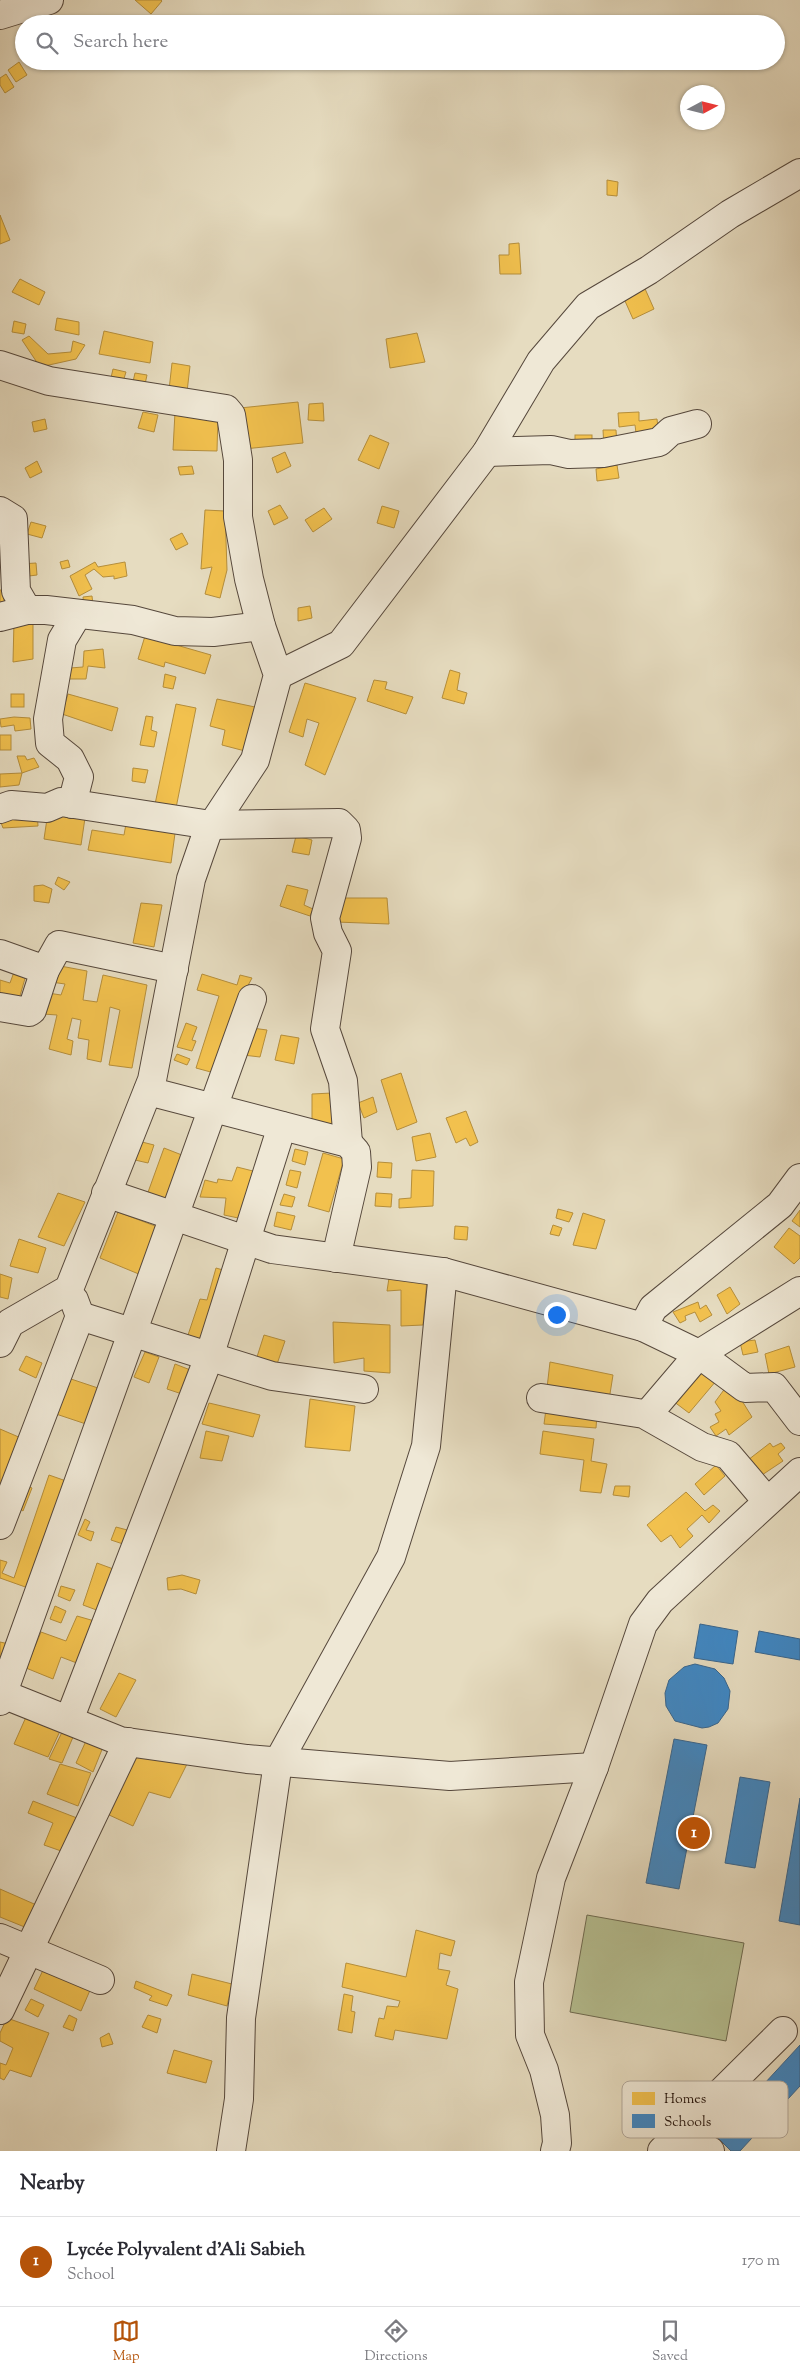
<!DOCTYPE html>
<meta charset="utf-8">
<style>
:root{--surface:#fff;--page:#f2f2f3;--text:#2b2b33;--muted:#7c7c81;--line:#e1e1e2;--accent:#b45309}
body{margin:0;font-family:"Sorts Mill Goudy",serif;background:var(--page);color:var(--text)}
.compass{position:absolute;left:680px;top:85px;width:45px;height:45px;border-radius:50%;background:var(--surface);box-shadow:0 1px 4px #0004;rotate:83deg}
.you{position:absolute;left:556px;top:1314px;width:18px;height:18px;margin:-12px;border:4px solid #fff;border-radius:50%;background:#1a73e8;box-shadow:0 0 0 8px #1a73e833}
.badge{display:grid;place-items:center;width:32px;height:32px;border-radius:50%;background:var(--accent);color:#fff;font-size:16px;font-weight:700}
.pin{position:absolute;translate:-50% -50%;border:2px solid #fff;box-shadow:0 1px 5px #0006}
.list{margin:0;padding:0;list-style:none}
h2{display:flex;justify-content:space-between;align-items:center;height:65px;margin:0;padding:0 20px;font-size:21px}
h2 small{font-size:16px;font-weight:400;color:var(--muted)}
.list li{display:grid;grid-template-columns:32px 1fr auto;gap:15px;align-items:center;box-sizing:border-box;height:90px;padding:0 20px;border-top:1px solid var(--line)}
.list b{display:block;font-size:19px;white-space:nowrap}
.list p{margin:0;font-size:16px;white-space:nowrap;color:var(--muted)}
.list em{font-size:16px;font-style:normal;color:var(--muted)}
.icon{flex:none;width:28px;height:28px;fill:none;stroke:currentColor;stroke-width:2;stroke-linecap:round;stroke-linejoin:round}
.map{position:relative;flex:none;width:800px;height:2151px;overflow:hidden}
.search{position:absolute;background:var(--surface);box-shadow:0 1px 4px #0004;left:15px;right:15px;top:15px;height:55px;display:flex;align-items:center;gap:12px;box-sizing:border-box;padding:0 18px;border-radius:28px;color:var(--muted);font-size:19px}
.sheet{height:155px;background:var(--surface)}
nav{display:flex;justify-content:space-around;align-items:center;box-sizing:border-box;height:70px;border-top:1px solid var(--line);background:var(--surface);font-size:14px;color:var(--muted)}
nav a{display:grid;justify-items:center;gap:2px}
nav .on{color:var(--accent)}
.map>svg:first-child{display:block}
</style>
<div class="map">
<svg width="800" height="2151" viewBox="0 0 800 2151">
<rect width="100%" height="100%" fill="#e6dcc0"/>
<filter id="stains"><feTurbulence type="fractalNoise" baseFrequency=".004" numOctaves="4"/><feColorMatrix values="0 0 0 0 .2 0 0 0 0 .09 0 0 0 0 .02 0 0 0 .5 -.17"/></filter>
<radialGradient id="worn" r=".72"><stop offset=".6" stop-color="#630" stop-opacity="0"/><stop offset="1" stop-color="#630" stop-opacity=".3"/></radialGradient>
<polygon fill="#b6c092" stroke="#6e6b51" points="587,1915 744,1943 726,2041 570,2012"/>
<g fill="#f2c14e" stroke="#b58e3b">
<polygon points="135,0 161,0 162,1 151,14"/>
<polygon points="36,61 46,61 47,66 36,68"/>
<polygon points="19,62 27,75 16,82 8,70"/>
<polygon points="6,74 14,87 5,93 0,85 0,78"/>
<polygon points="607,180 618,182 617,196 607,195"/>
<polygon points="0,215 10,240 0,244"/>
<polygon points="519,243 521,274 500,274 499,255 509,255 509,244"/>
<polygon points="20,279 45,292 39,305 12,292"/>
<polygon points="642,282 654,309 633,319 621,292"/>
<polygon points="57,318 79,322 79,335 55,330"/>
<polygon points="14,321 26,324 24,334 12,332"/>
<polygon points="104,331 153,342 150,363 99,354"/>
<polygon points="417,333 425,362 390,368 386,339"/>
<polygon points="29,336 48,354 71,352 73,341 85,345 76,359 40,367 22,340"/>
<polygon points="172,363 190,366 187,392 169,390"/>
<polygon points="113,369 126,372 122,385 110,382"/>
<polygon points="135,373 147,375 144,389 132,386"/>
<polygon points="298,402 303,443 244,449 240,408"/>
<polygon points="323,403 324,421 308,420 309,404"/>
<polygon points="143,412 158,415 154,432 138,428"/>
<polygon points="175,412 218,414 217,451 173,450"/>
<polygon points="639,412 639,421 657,419 659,437 637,441 635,425 619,427 618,413"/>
<polygon points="45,419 47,429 34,432 32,422"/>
<polygon points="603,430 616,430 617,445 604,447"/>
<polygon points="370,435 389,443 379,469 358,460"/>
<rect x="575" y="435" width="17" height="12"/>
<polygon points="285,452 291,466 277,473 272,458"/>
<polygon points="37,461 42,472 30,478 25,468"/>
<polygon points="617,465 619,478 597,481 596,469"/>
<polygon points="192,466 194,474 180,475 178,467"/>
<polygon points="280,505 288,518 274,525 268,511"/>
<polygon points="382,506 399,511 394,528 377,523"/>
<polygon points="324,508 332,519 313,532 305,520"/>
<polygon points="205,510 225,511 227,570 220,598 205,594 212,567 201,569"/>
<polygon points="31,522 46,526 42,538 27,534"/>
<polygon points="182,533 188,544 176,550 170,539"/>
<polygon points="68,560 70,567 62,569 60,562"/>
<polygon points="95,562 98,567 125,562 127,576 114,579 114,576 103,577 94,569 85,575 92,589 79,596 70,576"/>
<polygon points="36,563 37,575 21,577 20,564"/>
<polygon points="0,590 3,590 5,609 0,610"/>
<polygon points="92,596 93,605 84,606 83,597"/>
<polygon points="310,606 312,618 298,621 298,608"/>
<polygon points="14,621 33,621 33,659 13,662"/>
<polygon points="145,636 211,655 205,674 165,662 164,667 138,659"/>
<polygon points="103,649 105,668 88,666 86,679 69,679 70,668 83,667 84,651"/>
<polygon points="450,670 460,673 457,690 467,693 464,704 442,698"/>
<polygon points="165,674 176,677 173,689 163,687"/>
<polygon points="374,680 387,682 385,689 413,697 406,714 367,701"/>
<polygon points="305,683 356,698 325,775 305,765 319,723 307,719 303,737 289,732"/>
<rect x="11" y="694" width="13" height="13"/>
<polygon points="68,694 118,708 112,731 62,714"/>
<polygon points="217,699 255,707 245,751 222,745 225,730 210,726"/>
<polygon points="176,704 196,708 175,813 154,809"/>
<polygon points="146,716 153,717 151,730 157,732 154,747 140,745"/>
<polygon points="14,717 30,718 31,729 15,731 14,725 1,727 0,719"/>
<rect x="0" y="735" width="11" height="15"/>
<polygon points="17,756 25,756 27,760 34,758 39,767 22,773"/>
<polygon points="133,768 148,770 145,783 132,781"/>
<polygon points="22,773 19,785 0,787 0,774"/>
<polygon points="37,811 38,826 3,828 0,820"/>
<polygon points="48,812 85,818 81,845 44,839"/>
<polygon points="127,818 176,826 171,863 88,850 92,830 124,835"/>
<polygon points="296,836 312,840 309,855 292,852"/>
<polygon points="58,877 70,882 64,890 55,884"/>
<polygon points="43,885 52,889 49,903 34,901 34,886"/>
<polygon points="287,885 308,890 304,905 313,909 310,916 280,906"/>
<polygon points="336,898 387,898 389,924 336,922"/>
<polygon points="141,903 162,905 154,947 133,943"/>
<polygon points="55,965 87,971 83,1000 97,1002 103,975 147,985 132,1068 109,1065 120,1010 110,1007 101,1062 87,1059 89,1040 78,1038 81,1020 72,1018 67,1039 73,1041 71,1055 49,1049 57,1015 43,1014 48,993 61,995 65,984 51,982"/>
<polygon points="14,972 26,975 17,1006 0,1002 0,980 10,983"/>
<polygon points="202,974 237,985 240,975 252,978 244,993 218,1074 196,1068 219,996 197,990"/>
<polygon points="186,1023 197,1027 192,1040 196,1041 192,1051 177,1047"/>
<polygon points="252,1028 267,1030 260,1057 243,1055"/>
<polygon points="281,1035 299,1038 294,1064 275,1060"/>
<polygon points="177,1054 190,1059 187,1065 174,1060"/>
<polygon points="401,1073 417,1122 397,1130 381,1080"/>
<polygon points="332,1093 336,1129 312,1125 312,1094"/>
<polygon points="373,1097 377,1112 364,1118 358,1103"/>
<polygon points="466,1111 478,1142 470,1146 466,1138 456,1143 446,1118"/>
<polygon points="430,1133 436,1157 416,1161 412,1137"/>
<polygon points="142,1142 154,1145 148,1163 135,1160"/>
<polygon points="164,1148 187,1157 173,1203 147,1195"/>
<polygon points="295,1149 308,1152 305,1165 292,1161"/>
<polygon points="323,1153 344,1159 329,1212 308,1206"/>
<polygon points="378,1162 392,1163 391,1178 377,1177"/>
<polygon points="237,1167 257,1172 243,1219 224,1215 226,1198 200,1197 205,1180 217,1183 218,1179 232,1181"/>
<polygon points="290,1170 301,1172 297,1188 286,1185"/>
<polygon points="412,1170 434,1171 433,1206 399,1208 399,1199 411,1198"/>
<polygon points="58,1193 85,1202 64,1246 38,1237"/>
<polygon points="376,1193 392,1194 391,1207 375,1206"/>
<polygon points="284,1194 295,1197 292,1207 280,1205"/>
<polygon points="558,1209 573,1213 569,1222 556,1218"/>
<polygon points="800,1210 800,1227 792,1221"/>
<polygon points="118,1212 163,1229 146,1277 100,1258"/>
<polygon points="277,1212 295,1216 291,1230 274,1226"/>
<polygon points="583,1213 605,1220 596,1249 573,1245"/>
<polygon points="553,1225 562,1228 559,1236 550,1234"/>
<polygon points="455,1226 468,1227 467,1240 454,1239"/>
<polygon points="789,1228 800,1236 800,1258 794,1264 774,1247"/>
<polygon points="19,1239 46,1248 38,1273 10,1266"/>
<polygon points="216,1268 230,1272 206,1344 187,1338 200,1299 207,1300"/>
<polygon points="0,1274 12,1278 8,1299 0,1297"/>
<polygon points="389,1278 427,1279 423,1325 401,1326 401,1290 387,1291"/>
<polygon points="730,1287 740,1304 727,1314 717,1295"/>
<polygon points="698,1302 700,1309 706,1305 712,1315 700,1322 695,1312 685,1316 686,1320 680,1323 673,1312"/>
<polygon points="333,1322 390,1325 390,1373 364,1371 364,1358 334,1363"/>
<polygon points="264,1335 285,1341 276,1367 256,1360"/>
<polygon points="755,1340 758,1352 743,1355 740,1342"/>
<polygon points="789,1346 795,1367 769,1374 765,1354"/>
<polygon points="145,1352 159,1357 149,1383 134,1377"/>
<polygon points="26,1356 42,1363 36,1378 19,1370"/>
<polygon points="550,1362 613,1375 609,1400 547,1388"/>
<polygon points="175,1364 193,1371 185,1395 167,1389"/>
<polygon points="701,1366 716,1381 689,1413 673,1401"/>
<polygon points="62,1376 107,1391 95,1427 50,1412"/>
<polygon points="726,1387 739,1396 752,1417 729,1435 726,1429 716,1436 710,1427 719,1422 715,1414 721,1411 715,1402"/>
<polygon points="310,1399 355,1406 350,1451 305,1447"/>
<polygon points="209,1403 260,1415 253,1437 202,1424"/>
<polygon points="546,1409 597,1415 596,1428 544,1424"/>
<polygon points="0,1429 28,1441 0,1489"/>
<polygon points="206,1431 229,1436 222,1461 200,1458"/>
<polygon points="543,1431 594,1439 591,1461 607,1464 601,1493 580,1491 584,1460 540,1454"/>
<polygon points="770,1443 773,1447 781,1443 785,1448 778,1454 783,1461 759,1477 748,1460"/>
<polygon points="716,1465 725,1476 704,1495 695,1484"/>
<polygon points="49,1475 69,1482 31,1589 0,1578 0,1560 7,1562 2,1573 14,1578"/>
<polygon points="23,1484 32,1488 23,1511 15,1506"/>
<polygon points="615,1486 630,1486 629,1497 613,1495"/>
<polygon points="686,1492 705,1511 713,1505 720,1511 709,1523 702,1515 687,1529 693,1536 680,1548 671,1535 661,1542 647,1525"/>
<polygon points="85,1519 90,1522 86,1530 94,1532 91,1541 78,1535"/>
<polygon points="116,1527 131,1531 126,1545 111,1540"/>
<polygon points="97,1563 116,1570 102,1612 83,1605"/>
<polygon points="182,1575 200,1580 196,1594 181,1589 168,1590 167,1578"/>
<polygon points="61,1586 75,1590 70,1601 58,1596"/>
<polygon points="55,1606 66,1611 61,1623 50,1619"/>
<polygon points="77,1616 98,1622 82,1665 61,1657 53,1679 26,1668 41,1632 66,1641"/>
<polygon points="0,1642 9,1644 0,1676"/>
<polygon points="119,1673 136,1680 116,1717 100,1709"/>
<polygon points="26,1717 60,1731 48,1757 14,1744"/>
<polygon points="66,1724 76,1730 62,1763 49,1759"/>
<polygon points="90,1732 107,1737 93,1772 76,1763"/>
<polygon points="138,1746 187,1764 170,1798 149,1792 133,1826 107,1814"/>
<polygon points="60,1764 91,1773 78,1806 47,1794"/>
<polygon points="33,1801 77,1818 64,1852 44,1845 53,1823 28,1813"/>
<polygon points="0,1889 41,1907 32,1930 0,1917"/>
<polygon points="416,1930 455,1941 451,1956 440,1953 438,1969 450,1971 446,1985 458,1989 447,2039 395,2030 393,2040 375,2036 379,2018 384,2019 387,2006 398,2007 400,2001 342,1987 346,1963 406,1977"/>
<polygon points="44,1968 91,1988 81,2011 34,1989"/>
<polygon points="192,1974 232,1984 227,2006 188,1995"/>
<polygon points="136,1981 172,1995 167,2006 149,2000 152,1996 134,1988"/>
<polygon points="344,1994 353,1996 351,2011 355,2012 352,2033 338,2030"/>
<polygon points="31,1999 44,2005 38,2017 25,2010"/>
<polygon points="69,2015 77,2019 73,2031 63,2027"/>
<polygon points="148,2015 161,2019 157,2033 142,2027"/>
<polygon points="7,2018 49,2033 31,2077 10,2070 4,2080 0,2078 0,2063 6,2065 13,2048 0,2041 0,2033"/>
<polygon points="109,2033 113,2044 102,2047 100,2038"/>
<polygon points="174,2050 212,2061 206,2083 167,2073"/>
</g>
<g fill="#3f88c5" stroke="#38668f">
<polygon points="700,1624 738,1631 733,1664 694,1658"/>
<polygon points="759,1631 800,1639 800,1660 755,1652"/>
<polygon points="695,1664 715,1669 724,1678 730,1691 728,1709 718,1723 709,1727 702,1728 675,1721 666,1706 665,1693 669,1680 684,1667"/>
<polygon points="674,1739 707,1745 679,1889 646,1883"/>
<polygon points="740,1777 770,1782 755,1868 725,1863"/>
<polygon points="800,1798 800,1925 779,1921"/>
<polygon points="800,2045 800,2086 740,2151 731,2151 716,2136"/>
</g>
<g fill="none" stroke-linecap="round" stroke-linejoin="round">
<defs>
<g id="minor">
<polyline points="0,15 49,0"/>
<polyline points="0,365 49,381 226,409 231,415 238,460 238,517 249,579 261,626 278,675 255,760 207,833 191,879 152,1080 69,1289 10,1323 0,1343"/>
<polyline points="487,452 551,450 569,454 603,453 659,442 671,431 697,424"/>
<polyline points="0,511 13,519 16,591 27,610"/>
<polyline points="0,617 27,610 46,610 133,620 175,631 213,632 261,626"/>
<polyline points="278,675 341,644 487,452 541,361 588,306 649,270 730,214 800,173"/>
<polyline points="72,804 79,777 70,759 50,743 48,719 62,640 77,615"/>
<polyline points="0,809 11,805 47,808 61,802 211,825 339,823 346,830 347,838 325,918 328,933 337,951 325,1029 343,1081 348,1143"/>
<polyline points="0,954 45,970 59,945 174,969"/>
<polyline points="0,1007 29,1012 32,1010 45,970"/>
<polyline points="148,1091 348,1143 356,1152 357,1167 336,1258"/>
<polyline points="106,1193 272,1249 443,1272 643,1327 699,1354 745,1388 774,1387 800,1421"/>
<polyline points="80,1316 272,1376 364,1389"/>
<polyline points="643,1327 653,1308 780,1205 800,1178"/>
<polyline points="541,1398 644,1414 702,1447 728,1455 767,1501"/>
<polyline points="647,1415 699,1354 800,1291"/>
<polyline points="0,1525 80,1316 74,1300"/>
<polyline points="0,1693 120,1741 247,1759 450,1776 594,1767"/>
<polyline points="0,1701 252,999"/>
<polyline points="69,1720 209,1357 282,1126"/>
<polyline points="0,1938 100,1980"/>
<polyline points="0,2010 128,1742"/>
<polyline points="231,2151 239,2099 241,2018 278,1762 391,1557 426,1446 443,1272"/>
<polyline points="555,2151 557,2143 555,2115 544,2070 530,2035 529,1982 551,1878 594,1767 643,1624 660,1601 800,1472"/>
<polyline points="662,2151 783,2031"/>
<polyline points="681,2151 701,2146 710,2151"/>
</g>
</defs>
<use href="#minor" stroke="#56483c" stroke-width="30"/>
<use href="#minor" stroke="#efe8d6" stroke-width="28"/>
</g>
<rect x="622" y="2081" width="166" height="57" rx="8" fill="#efe8d6" stroke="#b3a99b" stroke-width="1"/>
<rect x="632" y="2092" width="23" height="13" fill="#f2c14e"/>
<rect x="632" y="2114" width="23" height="14" fill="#3f88c5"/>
<g font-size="14" fill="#261610">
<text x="664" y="2103">Homes</text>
<text x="664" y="2126">Schools</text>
</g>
<rect width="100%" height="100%" filter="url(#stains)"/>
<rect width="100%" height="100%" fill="url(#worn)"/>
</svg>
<svg class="compass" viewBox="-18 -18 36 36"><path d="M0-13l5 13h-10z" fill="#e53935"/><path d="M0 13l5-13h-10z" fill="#7c7c81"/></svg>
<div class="you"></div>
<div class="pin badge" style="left:694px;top:1833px">1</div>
<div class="search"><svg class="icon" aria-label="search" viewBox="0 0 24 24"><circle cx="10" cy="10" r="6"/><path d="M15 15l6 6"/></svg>Search here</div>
</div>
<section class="sheet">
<h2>Nearby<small></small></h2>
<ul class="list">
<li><span class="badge">1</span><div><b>Lycée Polyvalent d'Ali Sabieh</b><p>School</p></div><em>170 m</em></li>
</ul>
</section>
<nav>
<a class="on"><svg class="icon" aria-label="map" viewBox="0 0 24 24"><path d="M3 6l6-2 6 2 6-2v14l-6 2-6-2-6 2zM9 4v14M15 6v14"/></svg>Map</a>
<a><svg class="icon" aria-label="directions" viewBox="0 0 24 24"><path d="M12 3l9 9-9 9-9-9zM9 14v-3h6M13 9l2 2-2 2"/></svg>Directions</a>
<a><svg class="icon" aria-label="saved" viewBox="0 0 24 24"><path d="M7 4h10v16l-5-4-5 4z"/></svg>Saved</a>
</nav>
